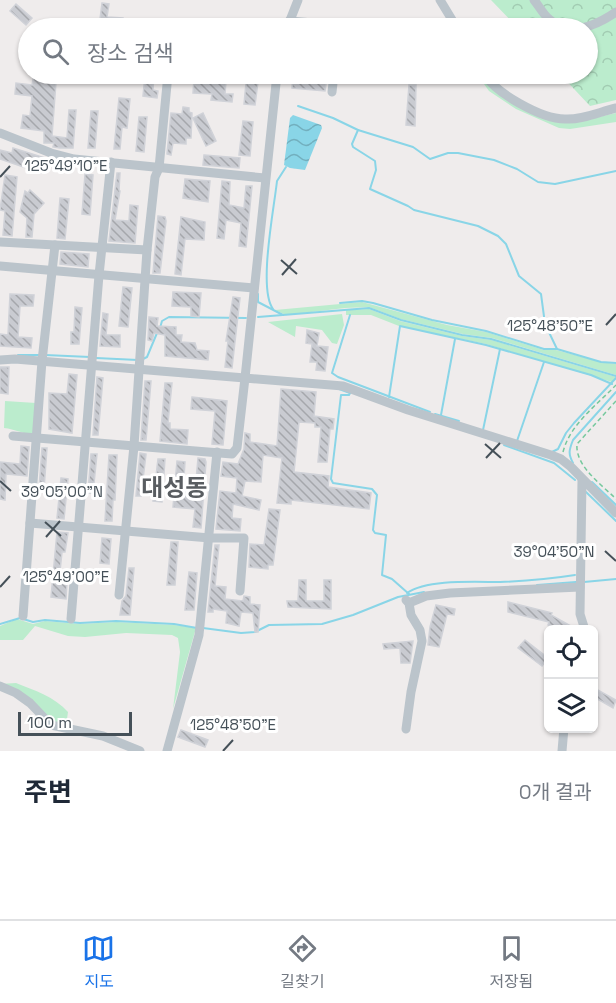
<!DOCTYPE html>
<html lang="ko">
<meta charset="utf-8">
<style>
:root{--surface:#fff;--page:#f6f6f7;--text:#1f2937;--muted:#747a83;--line:#e0e1e3;--accent:#1a73e8}
body{margin:0;font-family:"Space Grotesk","Noto Sans KR",sans-serif;background:var(--page);color:var(--text)}
.controls{position:absolute;right:18px;bottom:18px;display:grid;overflow:hidden;border-radius:9px;box-shadow:0 2px 4px #0004}
.controls button{width:54px;height:54px;display:grid;place-items:center;padding:0;border:0;border-bottom:2px solid var(--line);background:var(--surface);color:var(--text);font:30px sans-serif}
.scale{position:absolute;left:18px;bottom:15px;width:114px;box-sizing:border-box;padding-left:6px;border:3px solid #455058;border-top:0;font-size:16px;line-height:21px;white-space:nowrap;color:#455058;-webkit-text-stroke:4px #fff;paint-order:stroke}
.list{margin:0;padding:0;list-style:none}
h2{display:flex;justify-content:space-between;align-items:center;height:78px;margin:0;padding:0 24px;font-size:26px}
h2 small{font-size:20px;font-weight:400;color:var(--muted)}
.icon{flex:none;width:33px;height:33px;fill:none;stroke:currentColor;stroke-width:2;stroke-linecap:round;stroke-linejoin:round}
.map{position:relative;flex:none;width:616px;height:751px;overflow:hidden}
.search{position:absolute;background:var(--surface);box-shadow:0 2px 4px #0004;left:18px;right:18px;top:18px;height:66px;display:flex;align-items:center;gap:15px;box-sizing:border-box;padding:0 21px;border-radius:33px;color:var(--muted);font-size:22px}
.sheet{height:168px;background:var(--surface)}
nav{display:flex;justify-content:space-around;align-items:center;box-sizing:border-box;height:84px;border-top:2px solid var(--line);background:var(--surface);font-size:16px;color:var(--muted)}
nav a{display:grid;justify-items:center;gap:3px}
nav .on{color:var(--accent)}
.map>svg:first-child{display:block}
</style>
<div class="map">
<svg width="616" height="751" viewBox="0 0 616 751">
<defs>
<pattern id="park-crowns" width="20" height="18" patternUnits="userSpaceOnUse" patternTransform="scale(1.5)"><rect width="20" height="18" fill="#bbeccd"/><path d="M2 6a3 3 0 1 1 6 0M12 15a3 3 0 1 1 6 0" fill="none" stroke="#a2ccb2"/></pattern>
<pattern id="water-waves" width="16" height="10" patternUnits="userSpaceOnUse" patternTransform="scale(1.5)"><rect width="16" height="10" fill="#89d5e7"/><path d="M0 5q4-4 8 0t8 0" fill="none" stroke="#72afbe"/></pattern>
<pattern id="building-back-hatch" width="6" height="6" patternUnits="userSpaceOnUse" patternTransform="scale(1.5)"><rect width="6" height="6" fill="#c9cbd1"/><path d="M-1 5l2 2M0 0l6 6M5-1l2 2" fill="none" stroke="#a5a7ac"/></pattern>
</defs>
<rect width="100%" height="100%" fill="#efecec"/>
<g fill="#bbeccd">
<polygon points="477,74 481,74 554,122 577,122 616,113 616,122 570,129 559,128 516,109 489,91"/>
<polygon points="362,302 447,325 486,332 544,350 556,350 601,362 616,364 616,375 492,338 463,334 401,319 369,307 345,308 286,315 275,310"/>
<polygon points="369,309 400,321 462,336 491,340 616,377 612,382 486,344 399,326 371,315 346,315 346,310"/>
<polygon points="342,314 344,325 337,344 332,343 322,330 296,326 295,337 268,322"/>
<path d="M5,401L36,403L34,435C23,434 15,429 4,428Z"/>
<polygon points="17,619 33,624 45,621 80,624 117,622 174,625 196,628 173,709 180,652 178,638 172,635 126,633 85,637 68,636 35,626 23,640 0,640 0,626"/>
<path d="M16,683C34,690 55,697 68,712L66,726L52,724L0,684Z"/>
</g>
<polygon fill="url(#park-crowns)" points="491,0 616,0 616,100 590,106 560,74 588,74 588,28 518,28"/>
<polygon fill="url(#water-waves)" points="293,115 321,125 322,128 305,170 290,168 284,165 290,118"/>
<g fill="none" stroke-linecap="round" stroke-linejoin="round">
<g stroke="#89d5e7" stroke-width="2">
<polyline points="298,106 333,118 358,130 352,144 353,147 375,161 376,170 370,189 408,206 414,210 478,226 498,236 506,244 519,276 541,294 545,324 557,349 601,362 616,363"/>
<polyline points="358,130 413,147 430,159 448,153 458,153 494,160 517,169 538,182 555,184 616,171"/>
<polyline points="258,294 258,302 283,315"/>
<polyline points="340,303 362,301 373,303 432,320 486,331 544,349 557,349"/>
<path d="M273,309C258,289 274,209 277,181L286,167"/>
<polyline points="350,315 332,373 338,377 430,412"/>
<polyline points="258,317 369,308 401,320 462,335 491,339 616,376"/>
<polyline points="160,328 162,321 169,317 246,318"/>
<polyline points="18,355 39,355"/>
<polyline points="45,355 90,357"/>
<polyline points="96,358 138,360"/>
<polyline points="143,359 147,357 157,333"/>
<polyline points="339,389 350,393"/>
<polyline points="350,393 349,395 341,395 331,479 333,483 372,489 377,495 373,530 375,533 386,535 382,575 392,579 409,594"/>
<polyline points="389,397 400,326 486,345 591,375 612,384"/>
<polyline points="435,414 459,421"/>
<polyline points="441,415 455,339"/>
<polyline points="483,430 500,349"/>
<polyline points="517,441 544,362"/>
<polyline points="504,445 554,463 575,480"/>
<polyline points="552,452 558,449 566,433 574,423 616,378"/>
<path d="M573,463C568,454 569,450 573,440L616,392"/>
<polyline points="592,482 616,505"/>
<polyline points="586,492 616,521"/>
<polyline points="584,582 616,579"/>
<polyline points="537,585 576,582"/>
<path d="M407,593C427,579 475,582 500,582C524,581 550,579 575,575"/>
<polyline points="0,624 20,618 33,622 45,620 80,623 116,621 174,624 197,628"/>
<polyline points="203,628 241,633 255,632 269,625 322,624 353,615 398,597 424,592"/>
</g>
</g>
<g fill="url(#building-back-hatch)" stroke="#d0d2d8" stroke-width="1.5">
<polygon points="102,3 109,4 107,17 123,18 122,28 99,27"/>
<polygon points="16,4 32,18 26,25 10,11"/>
<polygon points="34,74 46,74 44,81 56,82 52,136 67,138 69,110 76,110 73,148 60,148 53,147 54,143 44,143 44,131 21,128 23,115 30,116 32,96 15,94 16,83 32,85"/>
<polygon points="149,74 154,74 153,90 158,91 157,98 143,96 145,75"/>
<polygon points="210,74 259,74 255,105 244,104 246,83 226,81 225,94 233,94 232,102 211,100 212,94 193,93 194,80 209,81"/>
<polygon points="293,74 327,77 325,91 292,88"/>
<polygon points="409,85 416,85 415,126 406,125"/>
<polygon points="119,98 130,99 127,128 122,127 120,149 114,149"/>
<polygon points="183,107 189,108 189,112 192,113 191,138 186,138 186,144 173,143 171,155 167,154 171,113 182,114"/>
<polygon points="91,111 98,111 95,148 88,148"/>
<polygon points="203,113 216,141 206,146 193,118"/>
<polygon points="139,117 147,117 144,152 136,151"/>
<polygon points="243,121 253,122 250,156 239,155"/>
<polygon points="13,148 45,158 41,173 0,159 0,150 12,153"/>
<polygon points="204,155 240,158 239,168 203,165"/>
<polygon points="117,173 120,173 119,190 120,191 115,220 129,221 130,205 138,206 135,243 109,241"/>
<polygon points="85,174 93,175 90,215 82,214"/>
<polygon points="5,175 17,177 12,236 3,235 5,211 0,210"/>
<polygon points="185,179 210,181 208,202 183,198"/>
<polygon points="222,181 230,182 229,205 244,208 246,186 252,186 246,247 239,246 241,223 226,220 224,239 217,238"/>
<polygon points="30,190 44,203 34,214 32,237 26,237 27,218 20,212 25,191 28,193"/>
<polygon points="60,198 69,199 65,239 57,238"/>
<polygon points="158,216 165,217 166,221 160,273 153,273"/>
<polygon points="181,217 205,222 204,240 185,239 181,275 175,274"/>
<polygon points="61,252 89,254 88,267 60,264"/>
<polygon points="123,287 132,288 128,327 119,326"/>
<polygon points="173,292 201,293 199,317 191,316 191,307 172,306"/>
<polygon points="10,294 34,295 33,306 20,306 18,337 32,338 31,348 0,346 0,334 8,335"/>
<polygon points="233,297 240,298 232,368 225,367 228,341 226,341"/>
<polygon points="75,307 82,308 79,344 71,344 71,332 74,332"/>
<polygon points="103,313 108,314 106,335 120,335 120,347 100,346"/>
<polygon points="149,317 158,318 157,326 176,327 176,335 182,335 181,342 195,343 197,350 209,351 208,360 165,356 165,335 154,333 152,341 148,340"/>
<polygon points="307,330 319,333 317,346 328,347 325,371 316,370 317,362 310,362 312,344 306,343"/>
<polygon points="0,367 9,367 8,394 0,393"/>
<polygon points="69,374 77,375 72,433 49,429 49,393 67,394"/>
<polygon points="97,377 103,378 98,435 93,435"/>
<polygon points="145,381 151,381 146,440 141,440"/>
<polygon points="165,383 172,383 168,423 170,423 170,429 188,430 187,444 160,441"/>
<polygon points="281,389 316,392 314,416 334,419 333,429 330,429 327,462 318,462 321,427 315,427 315,423 299,422 294,472 329,476 328,487 371,493 369,509 291,500 291,504 277,503 282,458 263,455 261,482 245,481 242,496 261,500 259,510 233,504 232,518 241,519 240,531 216,529 220,491 236,493 237,478 221,476 223,462 238,464 244,449 245,433 250,434 250,442 277,446"/>
<polygon points="192,397 227,401 223,445 212,444 215,411 191,409"/>
<polygon points="21,446 29,447 27,476 6,474 5,500 0,499 0,462 20,464"/>
<polygon points="42,448 47,448 44,489 39,489"/>
<polygon points="140,453 146,454 141,496 136,496"/>
<polygon points="91,454 97,454 93,493 88,493"/>
<polygon points="109,455 117,455 115,500 113,500 112,521 105,521"/>
<polygon points="198,458 205,459 206,462 201,528 193,527 195,509 173,507 177,461 185,462 183,492 195,492"/>
<polygon points="158,459 165,459 162,502 153,501"/>
<polygon points="61,478 68,479 64,519 57,518"/>
<polygon points="269,509 280,510 273,565 268,565 268,569 249,567 250,544 264,545"/>
<polygon points="57,532 68,533 65,552 62,552 59,581 67,582 66,599 51,597"/>
<polygon points="102,538 111,539 109,564 100,563"/>
<polygon points="171,542 178,542 175,585 167,585"/>
<polygon points="215,545 219,545 215,586 226,587 225,599 243,601 244,596 250,597 250,604 260,605 258,632 255,632 253,613 241,612 239,626 226,623 227,611 213,609 213,612 208,612"/>
<polygon points="129,568 134,568 130,615 120,615 122,601 126,596"/>
<polygon points="189,572 197,573 194,610 185,610"/>
<polygon points="299,580 306,580 306,601 324,601 324,580 331,580 331,609 288,607 287,601 298,601"/>
<polygon points="508,602 552,613 551,615 578,630 556,630 548,625 549,622 508,612"/>
<polygon points="436,605 455,609 454,615 447,614 439,647 428,645 430,627"/>
<polygon points="525,640 548,658 542,666 518,648"/>
<polygon points="413,641 410,663 401,663 400,648 384,649 383,644"/>
<polygon points="594,688 616,700 613,708 594,697"/>
<polygon points="181,730 208,740 205,747 178,737"/>
</g>
<g fill="none" stroke-linecap="round" stroke-linejoin="round">
<g stroke="#75c89d" stroke-width="1.5" stroke-dasharray="4.5 3" stroke-linecap="butt">
<path d="M616,401L577,444C575,466 601,484 616,499"/>
<path d="M563,452C570,424 597,405 616,385"/>
</g>
<g stroke="#bbc4cb" stroke-width="9">
<polyline points="440,0 457,28"/>
<path d="M534,0C539,6 543,14 549,19C569,38 597,25 616,12"/>
<polyline points="289,21 375,28"/>
<polyline points="287,28 298,0"/>
<path d="M484,74C496,93 541,119 565,119C582,120 599,112 616,108"/>
<polyline points="332,92 334,74"/>
<polyline points="0,133 51,153 74,159 265,178"/>
<polyline points="0,242 147,250"/>
<polyline points="0,266 254,288"/>
<polyline points="0,360 15,359 245,378 277,74"/>
<polyline points="13,436 232,454 237,448 245,378 343,386 408,410 551,455 561,459 571,467 616,513"/>
<polyline points="582,480 580,614 585,630"/>
<polyline points="30,523 210,538 244,538 240,591"/>
<polyline points="119,595 134,446 147,250 155,177 159,168 168,74"/>
<polyline points="409,603 426,596 450,593 580,587"/>
<polyline points="23,616 42,361 55,245"/>
<polyline points="71,619 99,275 111,162"/>
<polyline points="0,686 16,693 30,703 51,725 103,736 140,751"/>
<polyline points="406,729 411,692 422,641 420,630 411,615 409,603 406,600"/>
<polyline points="167,751 199,635 217,452"/>
<polyline points="562,751 564,728"/>
</g>
</g>
<path fill="none" stroke="#455058" stroke-width="2" d="M0,177L10,166M281,260L297,274M282,275L296,259M606,325L616,314M485,444L501,458M486,458L500,443M0,481L11,491M45,522L61,536M46,537L60,521M605,551L616,561M0,587L10,576M223,751L233,740"/>
<g text-anchor="middle" dominant-baseline="central" stroke-width="6" stroke-linejoin="round" paint-order="stroke">
<g font-size="24" font-weight="bold" fill="#595d61" stroke="#fff">
<text x="174" y="487">대성동</text>
</g>
</g>
<g font-size="15" text-anchor="middle" fill="#455058" stroke="#fff" stroke-width="6" stroke-linejoin="round" paint-order="stroke">
<text x="66" y="171">125°49'10"E</text>
<text x="550" y="331">125°48'50"E</text>
<text x="62" y="497">39°05'00"N</text>
<text x="554" y="557">39°04'50"N</text>
<text x="66" y="582">125°49'00"E</text>
<text x="233" y="730">125°48'50"E</text>
</g>
</svg>
<div class="controls">
<button><svg class="icon" aria-label="locate" viewBox="0 0 24 24"><circle cx="12" cy="12" r="6"/><path d="M12 2v4M12 18v4M2 12h4M18 12h4"/></svg></button>
<button><svg class="icon" aria-label="layers" viewBox="0 0 24 24"><path d="M12 4l9 5-9 5-9-5zM3 14l9 5 9-5"/></svg></button>
</div>
<div class="scale">100 m</div>
<div class="search"><svg class="icon" aria-label="search" viewBox="0 0 24 24"><circle cx="10" cy="10" r="6"/><path d="M15 15l6 6"/></svg>장소 검색</div>
</div>
<section class="sheet">
<h2>주변<small>0개 결과</small></h2>
<ul class="list">
</ul>
</section>
<nav>
<a class="on"><svg class="icon" aria-label="map" viewBox="0 0 24 24"><path d="M3 6l6-2 6 2 6-2v14l-6 2-6-2-6 2zM9 4v14M15 6v14"/></svg>지도</a>
<a><svg class="icon" aria-label="directions" viewBox="0 0 24 24"><path d="M12 3l9 9-9 9-9-9zM9 14v-3h6M13 9l2 2-2 2"/></svg>길찾기</a>
<a><svg class="icon" aria-label="saved" viewBox="0 0 24 24"><path d="M7 4h10v16l-5-4-5 4z"/></svg>저장됨</a>
</nav>
